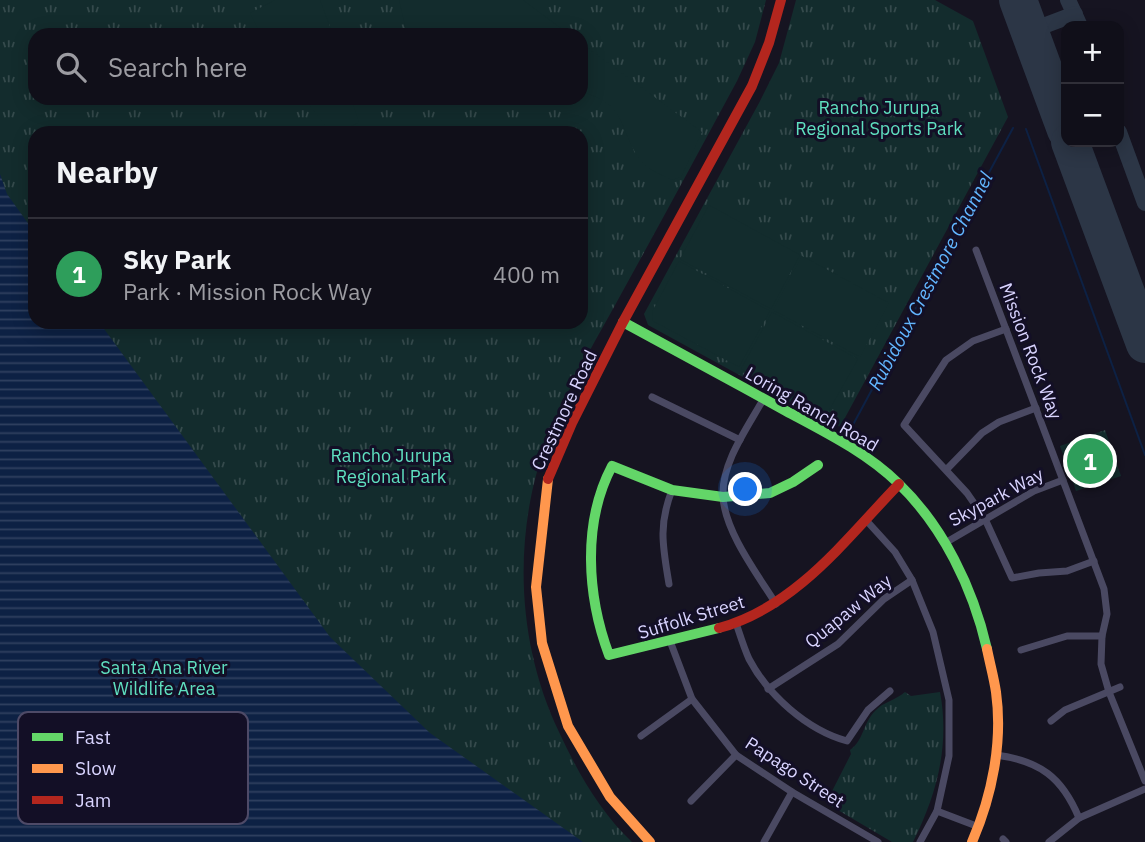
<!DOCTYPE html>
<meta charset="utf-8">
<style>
:root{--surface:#100f19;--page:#1e1d26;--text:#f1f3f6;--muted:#9c9ca2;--line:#302f38;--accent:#1a73e8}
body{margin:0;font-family:"IBM Plex Sans",sans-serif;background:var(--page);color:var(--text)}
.controls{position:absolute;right:21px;top:21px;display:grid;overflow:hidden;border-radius:14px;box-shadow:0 4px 18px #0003}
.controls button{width:63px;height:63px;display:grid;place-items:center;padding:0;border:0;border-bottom:2px solid var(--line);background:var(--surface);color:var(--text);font:35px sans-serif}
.you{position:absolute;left:746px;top:490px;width:24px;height:24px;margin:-18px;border:5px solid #fff;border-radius:50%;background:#1a73e8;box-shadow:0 0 0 10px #1a73e833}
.badge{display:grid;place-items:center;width:46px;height:46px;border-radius:50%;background:var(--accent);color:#fff;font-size:23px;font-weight:700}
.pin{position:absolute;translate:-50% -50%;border:4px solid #fff;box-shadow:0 2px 7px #0006}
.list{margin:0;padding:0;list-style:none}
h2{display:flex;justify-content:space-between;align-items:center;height:91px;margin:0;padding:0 28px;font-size:30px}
h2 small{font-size:23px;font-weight:400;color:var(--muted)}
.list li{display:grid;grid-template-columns:46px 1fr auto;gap:21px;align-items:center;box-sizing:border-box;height:112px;padding:0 28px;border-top:2px solid var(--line)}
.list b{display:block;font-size:26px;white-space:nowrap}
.list p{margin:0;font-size:23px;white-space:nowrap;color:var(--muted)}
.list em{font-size:23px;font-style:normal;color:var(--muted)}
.icon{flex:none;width:38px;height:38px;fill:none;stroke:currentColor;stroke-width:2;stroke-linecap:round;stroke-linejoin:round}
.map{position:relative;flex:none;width:1145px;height:842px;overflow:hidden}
.search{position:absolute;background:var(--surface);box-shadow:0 4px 18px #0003;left:28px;top:28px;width:560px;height:77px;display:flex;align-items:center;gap:18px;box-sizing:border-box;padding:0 24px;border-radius:21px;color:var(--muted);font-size:26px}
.panel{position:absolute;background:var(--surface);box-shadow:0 4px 18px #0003;left:28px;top:126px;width:560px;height:203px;border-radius:21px}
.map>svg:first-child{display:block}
</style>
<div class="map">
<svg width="1145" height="842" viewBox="0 0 1145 842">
<defs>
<pattern id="grass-tufts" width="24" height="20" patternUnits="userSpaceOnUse" patternTransform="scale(1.75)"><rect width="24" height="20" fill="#132c2d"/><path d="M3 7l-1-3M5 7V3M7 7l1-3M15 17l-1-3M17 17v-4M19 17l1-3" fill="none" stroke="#354a4c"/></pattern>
<pattern id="water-rules" width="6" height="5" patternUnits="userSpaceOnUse" patternTransform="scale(1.75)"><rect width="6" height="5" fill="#0d2144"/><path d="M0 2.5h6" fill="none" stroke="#304060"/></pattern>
</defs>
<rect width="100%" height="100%" fill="#161421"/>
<g fill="url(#grass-tufts)" fill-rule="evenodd">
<path d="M0,0H766L755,42L737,81C700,150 663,218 625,287C599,335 570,382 550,433C512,528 515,640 559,732C577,771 600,812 632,842H0ZM35,35H581V98H35ZM35,133H581V322H35Z"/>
<polygon points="796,0 935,0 973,21 1008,117 840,427 822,417 820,419 648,325 644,314 759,103 779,63"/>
<polygon points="1105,430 1121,476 1076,491 1060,446"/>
<path d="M905,692L911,696L940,692C950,745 937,794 913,842H892L826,803L851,754L850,750C864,740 863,723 875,711C883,702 896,700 905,692Z"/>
</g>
<g fill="#132c2d">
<polygon points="275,0 320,0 333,35 261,35 250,13"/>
<polygon points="399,0 523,0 570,35 457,35 434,31 407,34"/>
<path d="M581,43L702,132L681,177L672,180C663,175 650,171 643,163C617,132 631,105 581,92Z"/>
<polygon points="304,98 351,98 359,122 339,133 331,133"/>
<polygon points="709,205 800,255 771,309 680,259"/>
<polygon points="802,256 889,303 860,357 773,310"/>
<polygon points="679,261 770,311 739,367 653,321 652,312"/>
<polygon points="772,312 858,359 827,414 741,369"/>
</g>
<polygon fill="url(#water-rules)" points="0,174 7,194 35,233 35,322 99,322 330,637 430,733 583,842 0,842"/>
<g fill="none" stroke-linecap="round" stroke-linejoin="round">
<g stroke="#0d2144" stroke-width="2">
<polyline points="1026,129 1145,455"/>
<polyline points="848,434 1013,128"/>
</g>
<g stroke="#2c3646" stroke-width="16">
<polyline points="1068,0 1080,26"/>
<polyline points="1030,31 1075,14"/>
<polyline points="1119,132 1145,203"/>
</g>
<g stroke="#2c3646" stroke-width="38">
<polyline points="1018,0 1066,130"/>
<polyline points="1070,142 1145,344"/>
</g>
<g stroke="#4a4962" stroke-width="7">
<polyline points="976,250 1104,589 1107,614 1102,636 1101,664 1109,692 1145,781"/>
<polyline points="1006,329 973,341 946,360 904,425 967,493 985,519 1012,578 1039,573 1067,571 1094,561"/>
<polyline points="652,397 740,440"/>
<path d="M764,398C748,427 721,463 723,497C725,532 758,575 776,604"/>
<polyline points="947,469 982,433 999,422 1036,408"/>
<polyline points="865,519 895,552 912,580 933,632 949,700 949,756 937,811 920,842"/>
<polyline points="945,543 1034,491 1063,480"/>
<path d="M669,584C663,547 658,526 672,490"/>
<path d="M736,623C740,635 744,648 749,659C768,695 807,730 847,741L868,710L890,691"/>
<polyline points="670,641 692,699 736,755 792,792 878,842"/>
<polyline points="1021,650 1067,636 1102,636"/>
<polyline points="768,689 838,644 884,599 912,580"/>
<polyline points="1051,721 1065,710 1120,687"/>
<polyline points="641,736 692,699"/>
<path d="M996,755C1040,761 1062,777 1079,818"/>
<polyline points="691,801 736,755"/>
<polyline points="937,811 979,827"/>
<polyline points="1003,839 1006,842"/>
<polyline points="764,842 792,792"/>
<polyline points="1049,842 1079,818 1145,789"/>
</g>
<g stroke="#63d668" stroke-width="10">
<path d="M623,322C678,352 732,381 786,411C825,432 866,452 898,483C943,526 973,588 987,649"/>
<path d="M719,628L609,655C587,596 582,523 612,466L672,490L723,497L770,493L793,482L818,465"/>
</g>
<g stroke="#ff974d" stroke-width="10">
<polyline points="548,479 536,587 542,643 568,726 610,797 650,842"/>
<path d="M972,842C992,796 1003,742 996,692C994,678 990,664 987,649"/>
</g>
<g stroke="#b3261e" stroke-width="10">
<polyline points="548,479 572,423 623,322 752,86 769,43 781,0"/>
<path d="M719,628C796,607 845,540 899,484"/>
</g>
</g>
<g text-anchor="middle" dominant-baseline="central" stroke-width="6" stroke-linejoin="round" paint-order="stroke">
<g font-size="18" fill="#5fe0c0" stroke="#130f26">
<text x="879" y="107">Rancho Jurupa<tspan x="879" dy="21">Regional Sports Park</tspan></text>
<text x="391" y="455">Rancho Jurupa<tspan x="391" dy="21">Regional Park</tspan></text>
<text x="164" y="667">Santa Ana River<tspan x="164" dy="21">Wildlife Area</tspan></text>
</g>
<g font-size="18" fill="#d9d4ff" stroke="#130f26">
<text transform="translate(1031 351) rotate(69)">Mission Rock Way</text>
<text transform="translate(812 409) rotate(30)">Loring Ranch Road</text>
<text transform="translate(564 410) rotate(-65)">Crestmore Road</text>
<text transform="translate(996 497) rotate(-28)">Skypark Way</text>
<text transform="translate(848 611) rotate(-39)">Quapaw Way</text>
<text transform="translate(691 617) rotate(-17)">Suffolk Street</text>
<text transform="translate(795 772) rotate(33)">Papago Street</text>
</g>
<g font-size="19" font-style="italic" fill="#62b6ff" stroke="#130f26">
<text transform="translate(930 281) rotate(-62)">Rubidoux Crestmore Channel</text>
</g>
</g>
<rect x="18" y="712" width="230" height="112" rx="10" fill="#130f26" stroke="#4e4a67" stroke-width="2"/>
<rect x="32" y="733" width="31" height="8" fill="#63d668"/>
<rect x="32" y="764" width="31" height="9" fill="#ff974d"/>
<rect x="32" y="796" width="31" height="8" fill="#b3261e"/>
<g font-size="19" fill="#d9d4ff">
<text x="75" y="744">Fast</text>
<text x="75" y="775">Slow</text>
<text x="75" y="807">Jam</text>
</g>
</svg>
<div class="controls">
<button>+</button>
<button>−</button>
</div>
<div class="you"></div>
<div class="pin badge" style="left:1090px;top:461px;background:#2e9e5b">1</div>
<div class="search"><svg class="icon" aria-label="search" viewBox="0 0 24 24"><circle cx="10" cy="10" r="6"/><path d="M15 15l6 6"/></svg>Search here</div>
<section class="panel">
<h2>Nearby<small></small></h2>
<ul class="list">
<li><span class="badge" style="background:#2e9e5b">1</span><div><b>Sky Park</b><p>Park · Mission Rock Way</p></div><em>400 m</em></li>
</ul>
</section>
</div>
